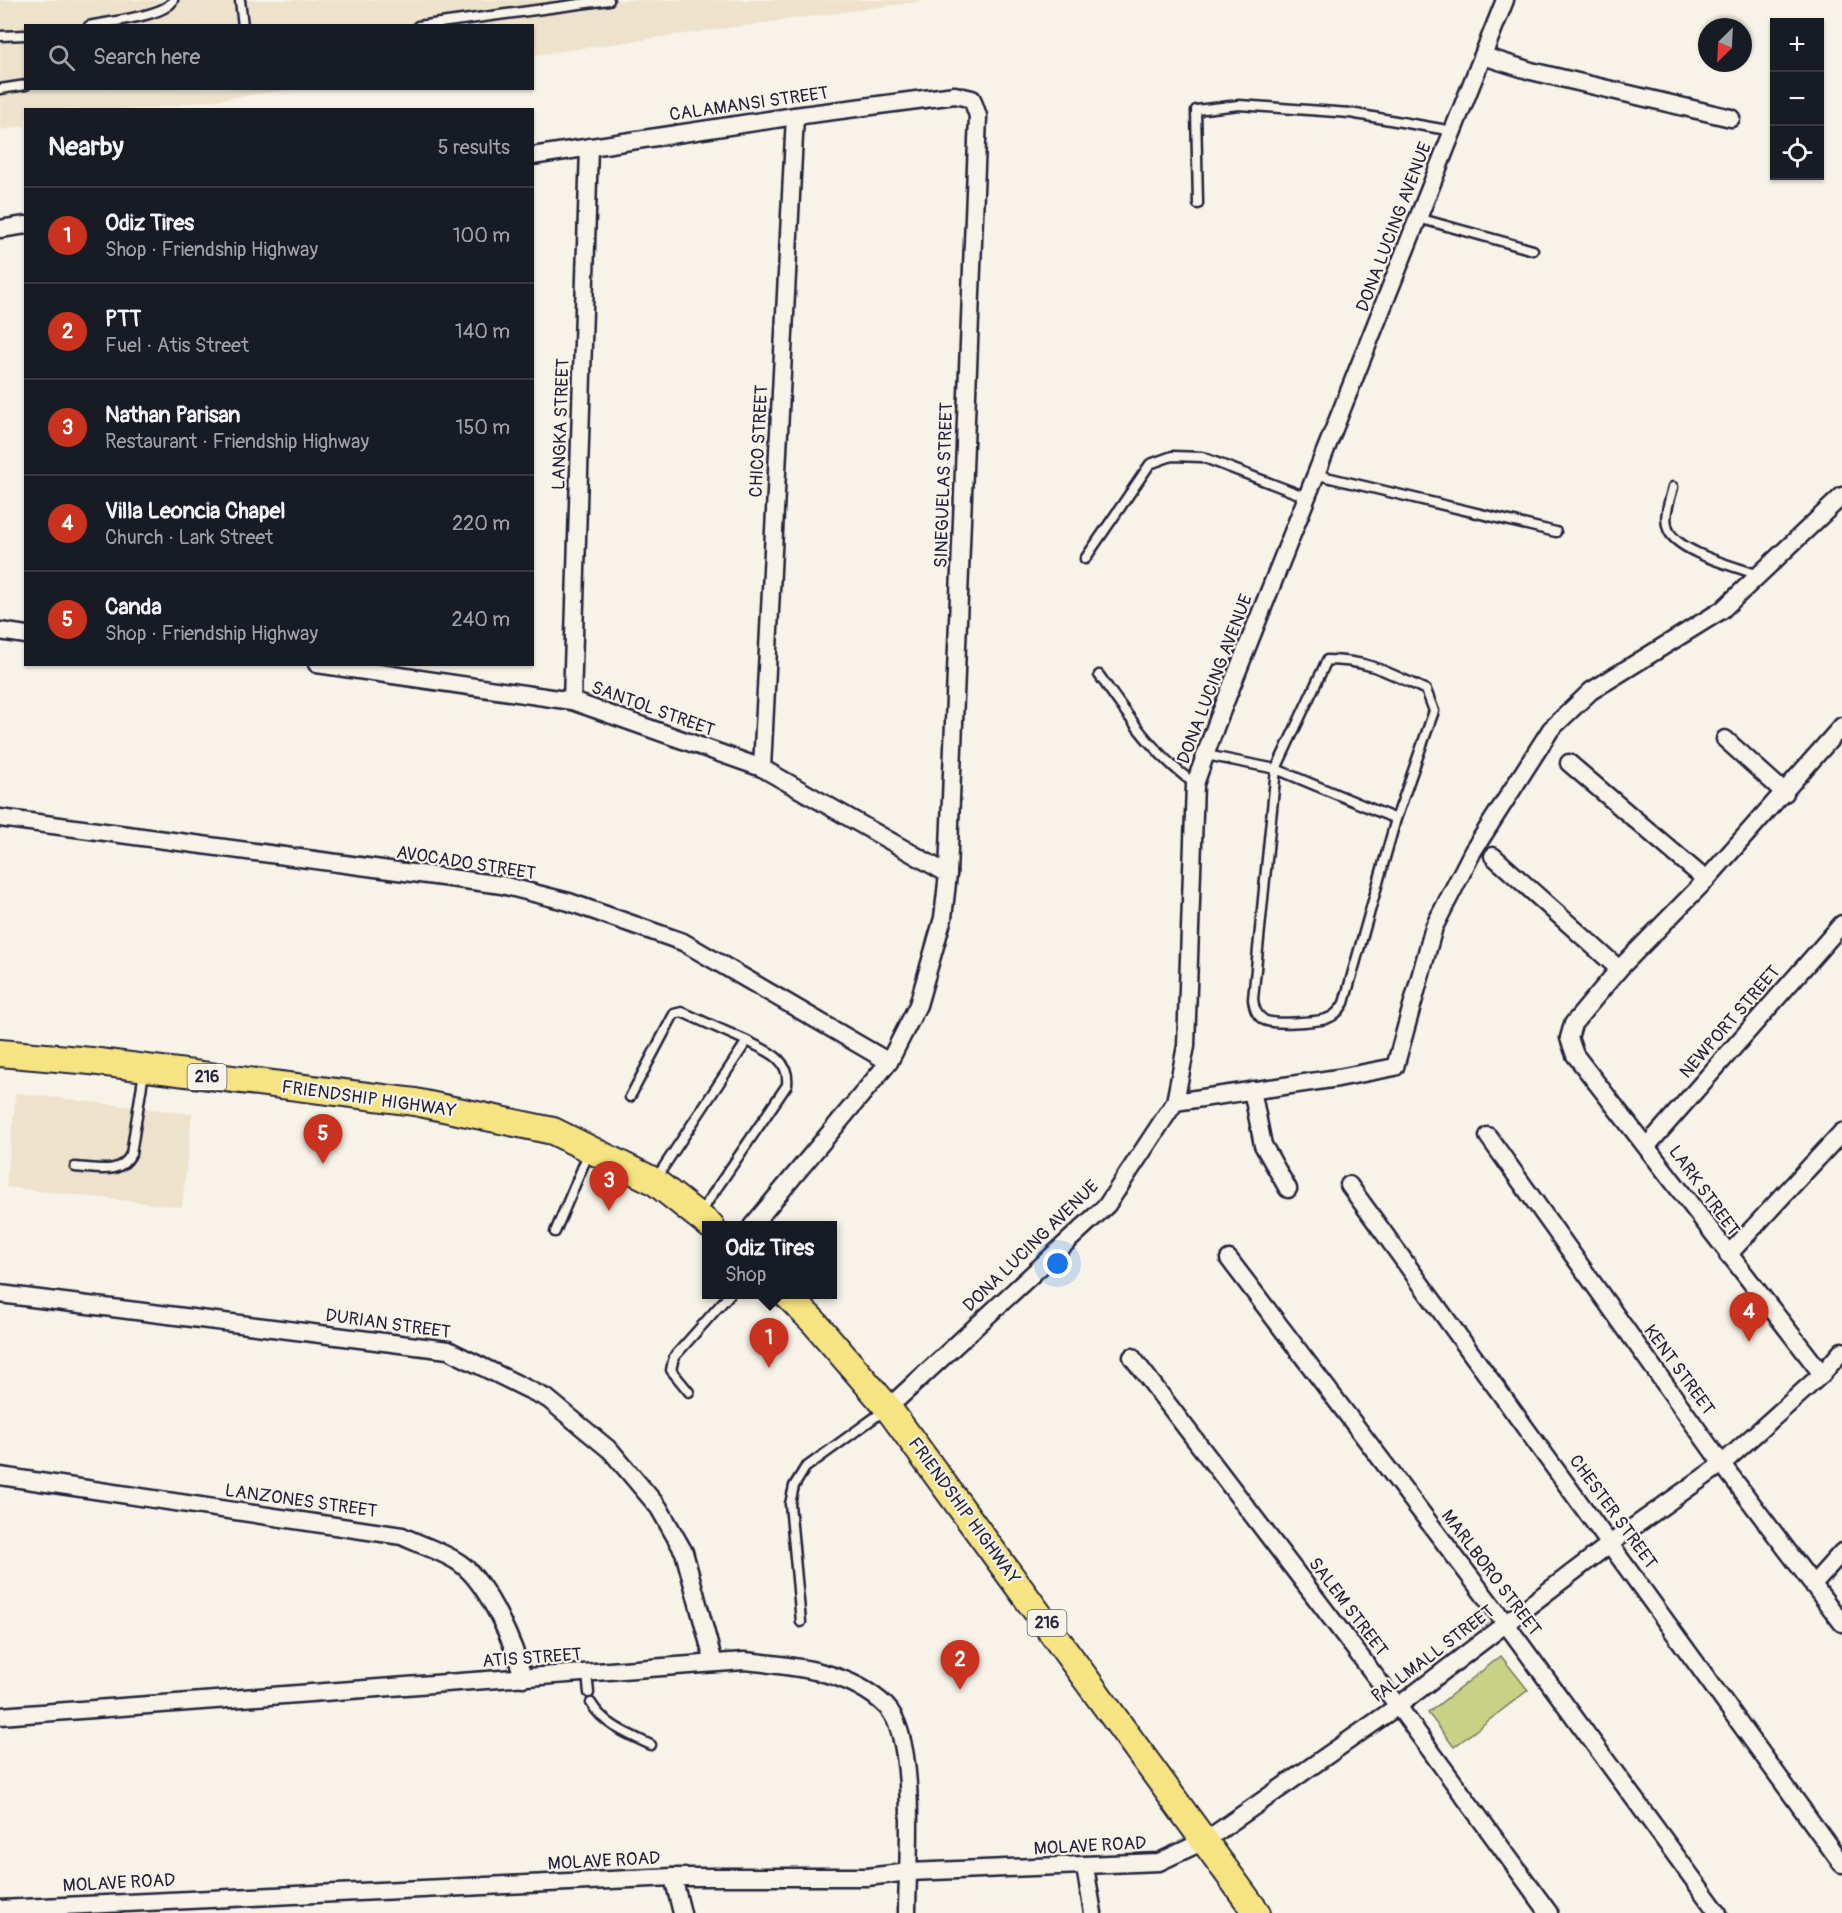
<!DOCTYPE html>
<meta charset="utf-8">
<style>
:root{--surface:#171b24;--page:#242831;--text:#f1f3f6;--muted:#9ea1a6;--line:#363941;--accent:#c8321e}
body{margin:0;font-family:Pangolin,sans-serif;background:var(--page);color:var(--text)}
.controls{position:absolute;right:18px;top:18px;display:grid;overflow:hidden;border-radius:0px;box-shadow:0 2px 4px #0004}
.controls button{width:54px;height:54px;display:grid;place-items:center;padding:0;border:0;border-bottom:2px solid var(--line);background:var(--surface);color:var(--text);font:30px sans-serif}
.compass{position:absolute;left:1698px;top:18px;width:54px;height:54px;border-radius:50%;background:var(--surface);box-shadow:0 2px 4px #0004;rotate:204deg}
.you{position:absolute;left:1058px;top:1264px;width:21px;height:21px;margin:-15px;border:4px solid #fff;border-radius:50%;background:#1a73e8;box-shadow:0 0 0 9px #1a73e833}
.badge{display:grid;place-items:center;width:39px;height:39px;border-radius:50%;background:var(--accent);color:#fff;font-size:20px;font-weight:700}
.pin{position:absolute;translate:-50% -50px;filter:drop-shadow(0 2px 3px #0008)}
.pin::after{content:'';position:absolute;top:32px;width:21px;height:18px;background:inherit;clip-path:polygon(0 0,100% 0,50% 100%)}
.popup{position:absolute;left:702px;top:1221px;width:135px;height:78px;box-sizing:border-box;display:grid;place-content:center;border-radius:0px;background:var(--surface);filter:drop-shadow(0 2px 4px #0005);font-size:20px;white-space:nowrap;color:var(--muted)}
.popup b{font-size:22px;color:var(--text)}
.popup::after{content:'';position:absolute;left:50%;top:100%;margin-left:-12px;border:12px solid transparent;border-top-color:var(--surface)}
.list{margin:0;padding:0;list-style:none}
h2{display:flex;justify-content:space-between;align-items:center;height:78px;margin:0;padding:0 24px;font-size:26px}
h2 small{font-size:20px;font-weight:400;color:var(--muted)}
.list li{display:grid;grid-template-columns:39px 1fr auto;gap:18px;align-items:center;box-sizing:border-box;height:96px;padding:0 24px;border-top:2px solid var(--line)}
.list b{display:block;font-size:22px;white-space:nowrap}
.list p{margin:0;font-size:20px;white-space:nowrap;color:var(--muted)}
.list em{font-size:20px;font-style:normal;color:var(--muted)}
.icon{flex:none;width:33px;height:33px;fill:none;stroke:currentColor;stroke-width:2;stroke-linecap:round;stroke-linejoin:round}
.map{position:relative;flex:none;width:1842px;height:1913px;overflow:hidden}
.search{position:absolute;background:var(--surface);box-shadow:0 2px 4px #0004;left:24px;top:24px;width:510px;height:66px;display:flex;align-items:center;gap:15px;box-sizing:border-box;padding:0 21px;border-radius:0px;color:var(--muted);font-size:22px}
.panel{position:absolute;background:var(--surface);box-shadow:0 2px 4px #0004;left:24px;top:108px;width:510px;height:558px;border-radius:0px}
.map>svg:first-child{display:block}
</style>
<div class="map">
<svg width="1842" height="1913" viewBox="0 0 1842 1913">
<rect width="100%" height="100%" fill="#f7f3e8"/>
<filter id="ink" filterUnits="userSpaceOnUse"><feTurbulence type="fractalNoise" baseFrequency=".0167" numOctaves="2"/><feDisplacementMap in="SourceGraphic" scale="12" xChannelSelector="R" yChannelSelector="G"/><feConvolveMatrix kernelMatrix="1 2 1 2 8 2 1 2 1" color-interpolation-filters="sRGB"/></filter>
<g filter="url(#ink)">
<g fill="#ede2cc">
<polygon points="0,0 930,0 533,55 532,26 26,26 26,88 296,89 146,109 26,110 25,126 0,130"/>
<polygon points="16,1093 192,1114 182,1207 6,1187"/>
</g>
<polygon fill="#c7d286" stroke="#747a60" stroke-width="1.5" points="1501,1656 1528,1690 1454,1747 1428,1713"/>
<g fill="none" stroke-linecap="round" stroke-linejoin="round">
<defs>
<g id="service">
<polyline points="240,0 243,26"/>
<path d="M89,26C106,22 167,16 173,0"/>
<polyline points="418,26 609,0"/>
<polyline points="0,36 26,35"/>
<polyline points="0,89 26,85"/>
<polyline points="1198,204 1196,110 1239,105 1350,113 1453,131"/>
<polyline points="1418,218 1533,250"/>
<polyline points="1318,475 1556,532"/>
<path d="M1673,487C1670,500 1663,516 1668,529C1676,552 1737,567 1759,575"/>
<polyline points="1085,559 1150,464 1172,456 1202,457 1309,498"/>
<path d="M1099,675C1130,718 1151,752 1195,784"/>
<path d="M1206,755L1276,769L1253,999C1254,1008 1256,1015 1264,1020C1274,1025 1314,1022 1326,1019C1335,1016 1339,1011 1344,1003L1396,819L1434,711L1426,690C1389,673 1369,660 1327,660L1276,769L1396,819"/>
<polyline points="630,1097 674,1014 682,1012 747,1041"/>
<path d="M75,1167C96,1168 120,1176 131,1154L144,1072"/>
<path d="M655,1180L747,1041C767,1051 790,1058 787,1085L700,1213"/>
<polyline points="555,1232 589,1152"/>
<polyline points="689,1392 671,1370 674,1357 730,1294"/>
<polyline points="801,1622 790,1504 794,1486 805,1468 885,1410"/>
<polyline points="587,1674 589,1693"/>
<path d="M591,1703C604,1725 628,1734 651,1745"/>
</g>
<g id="minor">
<polyline points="1483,56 1531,71 1731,118"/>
<polyline points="532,156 795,116 955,95 972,99 978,116 948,874 943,918 918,1005 889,1062 752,1226"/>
<polyline points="0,229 26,225"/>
<polyline points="0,631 26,635"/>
<polyline points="317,664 572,701 762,768 948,874"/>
<polyline points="572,701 589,147"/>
<polyline points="1725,739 1785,793"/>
<polyline points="1569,763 1706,880"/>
<polyline points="762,768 795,116"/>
<polyline points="0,818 502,885 569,902 683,942 889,1062"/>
<polyline points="1493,856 1619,969"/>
<polyline points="1252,1090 1263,1145 1288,1189"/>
<polyline points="1175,1102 1338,1078 1395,1067 1434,927 1473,851 1551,729 1591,691 1722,610 1842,496"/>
<polyline points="1488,1136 1722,1464 1842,1623"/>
<polyline points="1647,1146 1842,924"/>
<polyline points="1349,1185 1842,1864"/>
<polyline points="1728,1255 1842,1132"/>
<polyline points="1229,1259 1506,1624 1718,1913"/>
<polyline points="0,1294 448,1350 548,1399 611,1451 659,1508 684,1552 714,1663"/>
<polyline points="1132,1357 1398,1706 1549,1913"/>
<polyline points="1822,1374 1575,1055 1569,1038 1573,1024 1619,969 1706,880 1842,726"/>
<polyline points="888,1408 1107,1205 1175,1102 1186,1046 1195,784 1216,725 1505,0"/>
<path d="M0,1476L402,1536C420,1545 445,1552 461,1564C488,1584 515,1646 523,1678"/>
<polyline points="1814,1583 1842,1552"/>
<path d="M0,1716L744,1661C792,1666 849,1670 886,1706C919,1739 907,1866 907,1913"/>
<polyline points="1085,1867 1093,1913"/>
<polyline points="673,1877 682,1913"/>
<polyline points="0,1909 673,1877 867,1877 909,1872 1159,1862 1206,1840 1398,1706 1611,1543 1722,1464 1822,1374 1842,1351"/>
</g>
<g id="primary">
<polyline points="0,1053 91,1061 415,1102 553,1131 654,1181 711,1226"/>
<polyline points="786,1294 814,1322 888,1408 1257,1913"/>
</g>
</defs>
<use href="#service" stroke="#22223b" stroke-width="13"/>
<use href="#minor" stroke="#22223b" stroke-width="21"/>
<use href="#primary" stroke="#22223b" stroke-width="30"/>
<use href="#service" stroke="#f7f3e8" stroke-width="8"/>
<use href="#minor" stroke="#f7f3e8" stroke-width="16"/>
<use href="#primary" stroke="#f6e381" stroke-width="26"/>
</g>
</g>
<g text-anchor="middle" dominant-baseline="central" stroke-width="4.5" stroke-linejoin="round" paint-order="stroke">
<g fill="#f7f3e8" stroke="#62616f" stroke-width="1.5">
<rect x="187.5" y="1064" width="39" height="26" rx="4.5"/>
<rect x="1027.5" y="1610" width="39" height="26" rx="4.5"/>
</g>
<g font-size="16" font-weight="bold" fill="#22223b">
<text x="207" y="1077">216</text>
<text x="1047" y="1623">216</text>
</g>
<g font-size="18" fill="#22223b" stroke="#f7f3e8">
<text transform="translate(749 104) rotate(-8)">CALAMANSI STREET</text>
<text transform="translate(1394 227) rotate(-69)">DONA LUCING AVENUE</text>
<text transform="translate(561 424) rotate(-88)">LANGKA STREET</text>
<text transform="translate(759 441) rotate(-87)">CHICO STREET</text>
<text transform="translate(944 485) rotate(-88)">SINEGUELAS STREET</text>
<text transform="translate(1215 679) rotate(-69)">DONA LUCING AVENUE</text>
<text transform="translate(653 709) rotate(20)">SANTOL STREET</text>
<text transform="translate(466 863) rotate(9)">AVOCADO STREET</text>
<text transform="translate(1730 1022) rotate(-49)">NEWPORT STREET</text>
<text transform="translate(369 1099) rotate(8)">FRIENDSHIP HIGHWAY</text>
<text transform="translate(1704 1191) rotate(54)">LARK STREET</text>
<text transform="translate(1031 1246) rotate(-44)">DONA LUCING AVENUE</text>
<text transform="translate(388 1324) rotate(8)">DURIAN STREET</text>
<text transform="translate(1679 1370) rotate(54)">KENT STREET</text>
<text transform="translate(301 1501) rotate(8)">LANZONES STREET</text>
<text transform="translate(964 1511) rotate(54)">FRIENDSHIP HIGHWAY</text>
<text transform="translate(1613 1512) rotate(54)">CHESTER STREET</text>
<text transform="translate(1491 1573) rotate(53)">MARLBORO STREET</text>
<text transform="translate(1348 1607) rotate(53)">SALEM STREET</text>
<text transform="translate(1433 1654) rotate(-37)">PALLMALL STREET</text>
<text transform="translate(532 1658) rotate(-4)">ATIS STREET</text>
<text transform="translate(1090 1846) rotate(-3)">MOLAVE ROAD</text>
<text transform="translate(604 1861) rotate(-3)">MOLAVE ROAD</text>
<text transform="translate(119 1883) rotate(-3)">MOLAVE ROAD</text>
</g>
</g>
</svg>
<div class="controls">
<button>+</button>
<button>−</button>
<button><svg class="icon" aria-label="locate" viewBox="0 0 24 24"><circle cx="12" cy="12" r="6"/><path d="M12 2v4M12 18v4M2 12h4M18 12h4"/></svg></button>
</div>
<svg class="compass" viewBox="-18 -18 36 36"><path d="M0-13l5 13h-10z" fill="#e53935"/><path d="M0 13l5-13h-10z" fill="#9ea1a6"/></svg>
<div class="you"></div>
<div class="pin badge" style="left:769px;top:1368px">1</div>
<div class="popup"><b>Odiz Tires</b>Shop</div>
<div class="pin badge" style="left:960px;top:1690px">2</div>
<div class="pin badge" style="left:609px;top:1211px">3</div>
<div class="pin badge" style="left:1749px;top:1342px">4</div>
<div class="pin badge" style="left:323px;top:1164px">5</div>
<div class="search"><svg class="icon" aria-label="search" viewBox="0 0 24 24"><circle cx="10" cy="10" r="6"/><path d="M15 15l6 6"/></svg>Search here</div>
<section class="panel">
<h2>Nearby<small>5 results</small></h2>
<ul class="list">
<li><span class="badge">1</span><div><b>Odiz Tires</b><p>Shop · Friendship Highway</p></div><em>100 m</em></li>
<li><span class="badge">2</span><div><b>PTT</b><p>Fuel · Atis Street</p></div><em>140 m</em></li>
<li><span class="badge">3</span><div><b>Nathan Parisan</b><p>Restaurant · Friendship Highway</p></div><em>150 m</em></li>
<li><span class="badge">4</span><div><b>Villa Leoncia Chapel</b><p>Church · Lark Street</p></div><em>220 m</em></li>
<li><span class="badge">5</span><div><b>Canda</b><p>Shop · Friendship Highway</p></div><em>240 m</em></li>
</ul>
</section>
</div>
